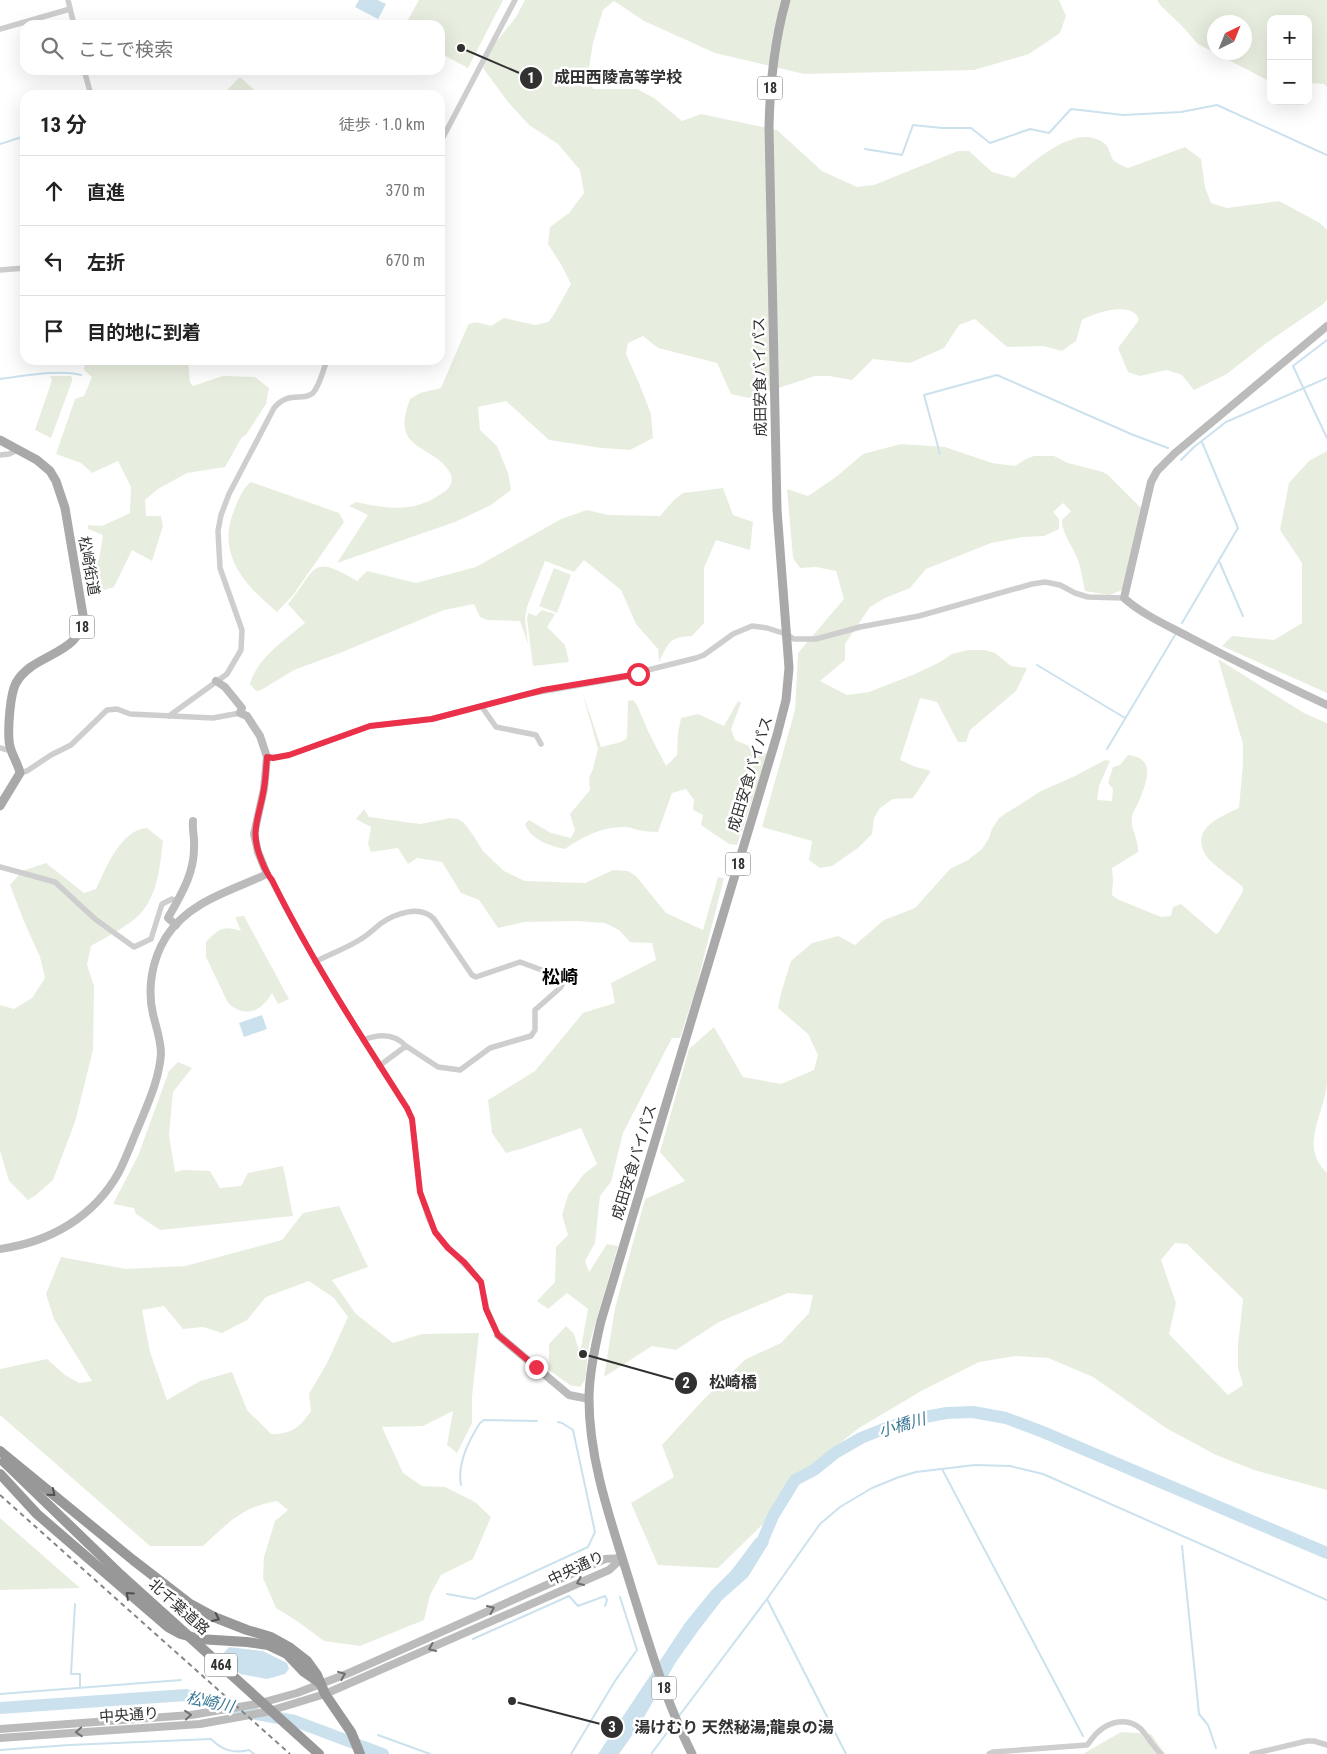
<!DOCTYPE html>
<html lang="ja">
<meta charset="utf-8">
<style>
:root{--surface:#fff;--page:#f2f2f2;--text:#222;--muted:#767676;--line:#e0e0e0}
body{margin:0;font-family:"Roboto Condensed","Noto Sans JP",sans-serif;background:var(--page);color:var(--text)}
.controls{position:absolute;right:15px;top:15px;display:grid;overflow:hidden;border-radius:10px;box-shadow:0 5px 20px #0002}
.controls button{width:45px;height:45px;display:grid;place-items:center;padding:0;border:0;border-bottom:1px solid var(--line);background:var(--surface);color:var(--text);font:25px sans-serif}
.compass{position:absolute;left:1207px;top:15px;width:45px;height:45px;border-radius:50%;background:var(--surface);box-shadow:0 5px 20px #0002;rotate:43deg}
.stop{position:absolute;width:15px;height:15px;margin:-11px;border:4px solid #eb3049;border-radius:50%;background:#fff}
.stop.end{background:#eb3049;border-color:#fff;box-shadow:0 1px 5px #0008}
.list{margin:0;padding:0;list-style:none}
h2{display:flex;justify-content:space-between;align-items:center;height:65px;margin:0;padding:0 20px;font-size:21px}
h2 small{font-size:16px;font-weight:400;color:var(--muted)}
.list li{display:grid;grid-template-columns:32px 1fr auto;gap:15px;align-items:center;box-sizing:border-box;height:70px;padding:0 20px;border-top:1px solid var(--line)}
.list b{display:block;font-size:19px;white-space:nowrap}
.list em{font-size:16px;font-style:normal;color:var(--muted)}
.icon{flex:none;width:28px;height:28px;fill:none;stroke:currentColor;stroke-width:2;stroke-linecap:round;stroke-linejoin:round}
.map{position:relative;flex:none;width:1327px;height:1754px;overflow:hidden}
.search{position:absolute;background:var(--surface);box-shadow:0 5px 20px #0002;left:20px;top:20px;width:425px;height:55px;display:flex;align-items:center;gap:12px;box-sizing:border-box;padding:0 18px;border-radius:15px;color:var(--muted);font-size:19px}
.panel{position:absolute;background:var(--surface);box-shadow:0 5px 20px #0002;left:20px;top:90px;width:425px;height:275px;border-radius:15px}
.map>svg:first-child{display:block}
</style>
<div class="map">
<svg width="1327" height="1754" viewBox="0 0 1327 1754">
<rect width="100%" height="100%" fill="#fff"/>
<g fill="#e8eedf" fill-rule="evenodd">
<polygon points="419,0 503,0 468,68 440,53 440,25 405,25"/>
<path d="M525,0H1059L1066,16L1060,33L1029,54L974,70L804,74L715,53L644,21L614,1L603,10L593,43L588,74L593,89H637L654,98L682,121L701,114L777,130L822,171L857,187L874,185L958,151H969L992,172L1014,178C1034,161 1078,121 1105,144C1110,148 1110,157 1114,161C1118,164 1124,166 1128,168L1185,147L1201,159L1205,187L1211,203L1227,208L1279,201L1320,223L1327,230V300L1322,305L1265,344L1227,374L1194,390L1182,375L1167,370L1140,376L1128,372L1118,348L1139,320C1133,300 1094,313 1082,320L1076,341L1062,351L1043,346L1007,347L975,319L959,325L944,348L910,363L873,359L852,380L829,376H815L748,398L731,394L717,363L658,348L643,336L628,343L626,354L639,383L651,414L653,438L630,450L602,448L549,440L506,401L478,407L480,430L497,446L508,473L511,490L491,505L455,522L337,563L368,515L349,506L356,502C386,509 414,513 441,494C448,490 454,484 451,475C443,456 418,451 408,437C401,425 406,411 410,399L420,393L441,388L468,325C476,320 482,324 491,326L504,318L535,325L548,322L553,316L571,284L562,266L548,244L550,227L569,213L584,193L580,170L558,144L529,125L508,102L483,68L492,47L516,17Z"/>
<path d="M1157,0H1327V87L1324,84L1308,83V19H1271V81H1269L1198,44L1181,25L1161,6ZM1214,22H1244V52H1214Z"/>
<polygon points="240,77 260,95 218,95 224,93"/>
<polygon points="86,360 188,360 190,382 193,386 223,376 255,377 269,388 266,404 246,435 242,437 225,467 187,473 158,489 145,500 146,516 161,516 163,526 152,561 132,550 114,587 88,595 82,557 99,560 103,535 88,529 88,525 102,526 130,513 131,487 118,461 92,473 81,463 56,454 75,399 84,396 92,377 84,370"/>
<polygon points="50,376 70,376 72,377 72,381 51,438 35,430 52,380"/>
<path d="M901,444L945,447L992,463L1015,466L1026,459L1034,456H1054L1068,463L1103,472L1108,475L1141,508L1139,529L1123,590L1109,595L1085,591C1083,581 1081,570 1078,560C1073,546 1062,535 1062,520L1071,511L1063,503L1053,512L1059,519V529L1044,536L1023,537L991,543L926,569L910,588L885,598L870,607L845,644V660L820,681L847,695L869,692L915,674L940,662L952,654L968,650H985L995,653L1011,666L1027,668L1016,691L970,730L966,742H958L937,702L920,698L900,760L916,767L931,771L913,798L893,799L880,808L874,818L872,834L858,848L832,866L820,868L809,860L812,841L762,827L795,710L798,653L844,599L836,571L816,567L800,568L793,558L787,489L808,496L836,477L863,454Z"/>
<polygon points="1327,451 1327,693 1222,646 1232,636 1274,640 1302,623 1302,563 1280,530 1289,483 1309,461"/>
<path d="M251,482L339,513L344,522L293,595L277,612C244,585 215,552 235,508C239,498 242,489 251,482Z"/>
<path d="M723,488L733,515L753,522L750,550L716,540L704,568V623L692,636C668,637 669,643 659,662L658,649L636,624L621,590L584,560L574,572L545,561L527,607L525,618L528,644L520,621L487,620L480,617L474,604L444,610L340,653L294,670L261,690L256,691L250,684C257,658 285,640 305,623L288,604C317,570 309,552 357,581L367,571L416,583L476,567L561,519L587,510L608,515L660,516L675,499L683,493Z"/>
<polygon points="554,568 571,575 557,613 539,606"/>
<polygon points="542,610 555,614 547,627 565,645 569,662 533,666 527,619 528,613 536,616"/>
<path d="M1218,659L1304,713L1327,723C1327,842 1327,961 1327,1080C1327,1111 1297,1145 1327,1173V1490L1254,1470L1216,1455L1166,1428L1093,1377L1048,1358L1016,1356L979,1362L923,1390L859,1428L801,1474L767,1520L718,1568L658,1565L631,1503L674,1477L662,1445L704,1399L746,1359L781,1343L809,1313L813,1295L788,1293L719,1322L676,1350L652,1346L604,1377L615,1308L645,1199L685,1181L660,1152L689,1049L714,1027L743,1077L781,1084L814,1070L818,1055L808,1034L778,1008L781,993L791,961L812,943L838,936L855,945L884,920L915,908L950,869L968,860L982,849L989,838L992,829L999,818L1008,812L1041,791L1075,776L1105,760L1110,761L1099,786L1097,800L1112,801L1113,789L1108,783L1113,767L1120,765L1128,755C1158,758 1146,784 1138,803C1136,808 1132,813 1132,818C1130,829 1139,840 1138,852L1112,868L1113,880L1112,895L1117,899L1161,917L1171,916L1173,907L1181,904L1216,934L1219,932L1243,891V887C1234,879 1214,866 1207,857C1188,830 1219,817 1239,808L1243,763V744ZM1175,1243L1187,1244L1243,1299L1238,1345V1368L1243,1385L1228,1395L1169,1334L1176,1303L1161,1260Z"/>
<path d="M582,691L601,747L621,742L627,738L628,701L633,700L637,705L648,731L666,766L677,755L678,733L681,718L698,714L724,726L738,701L741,703L731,729L735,740L768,754L737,845L729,844L701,825L703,815L693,810L694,800L686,789L672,793L658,832C651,832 644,831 638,830C633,829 628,826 623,827C602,827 582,837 565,849C550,846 531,840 525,824L529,820L551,833L571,838L575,830L570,814L590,790L589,778L593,769L598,749Z"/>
<polygon points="364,809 369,817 420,824 450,818 458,819 464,823 473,835 483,851 504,871 525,881 585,883 613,870 628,871 636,876 666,913 703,930 718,877 724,878 695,992 680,1038 672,1038 623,1133 611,1182 600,1196 595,1243 585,1261 589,1272 607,1244 618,1246 589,1345 585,1380 580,1387 570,1385 549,1370 549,1344 566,1326 574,1334 580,1353 588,1309 567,1293 548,1309 537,1301 555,1282 556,1247 568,1235 562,1215 568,1195 584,1174 597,1164 581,1128 524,1148 506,1153 492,1133 488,1100 535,1071 583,1013 615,1003 611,983 656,960 652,943 630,942 619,930 605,923 576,921 524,922 498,928 479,900 461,893 442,862 417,858 408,864 398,848 371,852 368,844 371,827 356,819"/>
<path d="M147,828L163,841C160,865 158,895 140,914C129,926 106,937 91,946L87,965L94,986L93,1050L75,1122L53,1180L36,1195L28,1200L9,1181L0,1151V1005L14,1009L32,998L45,978L40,957L23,919L10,885L22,871L46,863L84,893L96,889C105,870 121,829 147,828Z"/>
<path d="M244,916L289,999L278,1004L272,993C262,1011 245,1019 228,1003L206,957V942C218,929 224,925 241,931L235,917Z"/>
<polygon points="178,1062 192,1068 173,1092 169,1135 175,1172 183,1170 210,1171 220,1188 241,1186 248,1173 283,1166 293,1216 160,1230 136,1214 134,1208 113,1204 138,1156 169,1071"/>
<path d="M339,1206L368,1267L332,1280L356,1314L393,1343L422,1334L479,1333L472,1397V1423L457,1453L447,1445L453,1411L423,1426L382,1427L403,1473L422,1486L445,1487L475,1502L491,1517L473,1559L441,1575L430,1595L424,1620L360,1646L324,1641L297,1621L276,1608L263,1578L264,1557L275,1521L288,1510L277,1501C242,1507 228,1523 203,1546H150L0,1415V1369L47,1359L65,1375L79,1383L92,1381L54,1319L46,1294L61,1257L126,1269L185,1266L282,1240L303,1213ZM309,1281L334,1298L348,1317L327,1363L309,1394L311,1411C300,1427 292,1434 271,1434L247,1410L232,1372L200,1381L167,1400L150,1352L142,1310L164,1306L183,1329L203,1327L222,1333L247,1320L266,1297Z"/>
<polygon points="0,1518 80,1588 0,1590"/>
<polygon points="1121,1732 1151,1734 1165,1754 1083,1754"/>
</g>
<g fill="#cbe2ee">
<polygon points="359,0 378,0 386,4 378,19 355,7"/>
<polygon points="262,1015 267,1029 244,1037 239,1023"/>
<polygon points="756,1538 769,1543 748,1577 722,1600 698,1631 676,1662 640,1724 619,1754 598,1754 685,1623 711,1591 731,1571"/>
<polygon points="229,1647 263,1651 287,1663 289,1669 285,1674 267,1679 240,1674 221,1656"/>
</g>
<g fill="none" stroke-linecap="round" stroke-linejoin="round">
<g stroke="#cbe2ee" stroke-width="2">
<polyline points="0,144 25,136"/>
<polyline points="865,149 902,155 913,125 942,128 971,128 990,143 1030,129 1049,133 1071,109 1123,115 1181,112 1217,105 1327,155"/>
<polyline points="1327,340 1293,366 1327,438"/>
<path d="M0,379C24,376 58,369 81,375"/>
<polyline points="940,454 924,395 997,375 1131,434 1168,448"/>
<polyline points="1181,460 1194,447 1226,422 1327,378"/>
<polyline points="1219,561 1243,616"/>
<polyline points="1182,623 1238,528 1202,442"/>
<polyline points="1037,665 1125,718"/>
<polyline points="1107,749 1175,635"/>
<polyline points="942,1469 1083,1736"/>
<path d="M461,1485C457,1464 469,1440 480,1423L484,1420L537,1421"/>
<polyline points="1182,1546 1199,1714 1208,1725 1216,1748"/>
<polyline points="447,1594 475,1599 588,1547 595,1532 573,1430 562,1423 558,1422"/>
<polyline points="767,1599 846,1754"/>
<polyline points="75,1604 71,1674 80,1674 80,1687"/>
<polyline points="473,1639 569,1596 578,1606 605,1596 607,1600 605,1606"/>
<polyline points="0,1694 181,1680"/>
<polyline points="679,1716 767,1599 820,1524 840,1507 872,1488 899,1477 916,1472 975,1465 1010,1466 1043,1474 1327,1600"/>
<polyline points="378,1735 430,1754"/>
<path d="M0,1750L69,1745L211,1739C222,1750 233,1754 249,1750L254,1754"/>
<polyline points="571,1754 615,1681 637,1650 620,1597"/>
<polyline points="651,1754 675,1722"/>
</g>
<g stroke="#cbe2ee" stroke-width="12">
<polyline points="753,1552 762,1542 773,1516 795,1480 814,1470 835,1453 861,1438 886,1428 919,1418 947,1413 973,1412 1006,1418 1043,1432 1327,1553"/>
<polyline points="0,1708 186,1695 251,1713 295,1721 383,1754"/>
</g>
<g stroke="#cecece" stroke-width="5.5">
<polyline points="68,0 74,25"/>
<polyline points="0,29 70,9"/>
<polyline points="84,70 91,95"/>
<polyline points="440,143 515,0"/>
<polyline points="0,270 25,268"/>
<polyline points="0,455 9,454 18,450"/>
<polyline points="482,707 496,727 536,735 541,744"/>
<path d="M169,716L227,674L241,650L242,630L220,568L218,531L221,515L229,494L274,408C289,390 303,402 313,393C320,385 323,370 327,360"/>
<polyline points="0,748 8,750 10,748"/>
<polyline points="267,757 276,757 289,755 370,726 431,719 523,695 631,676 648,670 696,658 704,655 733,634 752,626 767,628 786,634 794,639 816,639 860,627 919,616 1032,584 1045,582 1060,585 1075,593 1088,597 1124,598"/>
<polyline points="20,773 27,771 51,755 71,745 107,710 117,709 130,714 213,718 240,713"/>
<polyline points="0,867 55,882 95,919 134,947 151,939 162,904 172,899 178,901"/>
<path d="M267,874L271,880C311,959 359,1033 407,1108L412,1119L420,1192L428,1217L435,1232L442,1241L481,1282L487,1309L498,1335"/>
<path d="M315,962C330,954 347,948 361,939C368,935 374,929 380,924C394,914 420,904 434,919L472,975L476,977L520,962L558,976L563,983L560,988L535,1010V1030L531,1036L490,1048L460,1070L438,1067L406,1046L379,1066"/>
<path d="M363,1040C378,1034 394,1033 406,1046"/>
<path d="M989,1754L993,1752L1087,1745C1091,1741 1093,1736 1097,1733C1109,1721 1128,1717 1141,1729C1148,1737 1153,1746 1161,1754"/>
<polyline points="1252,1754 1307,1741 1314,1741 1327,1745"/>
</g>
<g stroke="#bbb" stroke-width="8">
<path d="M1327,326L1175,453L1157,471L1151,482L1124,598C1143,615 1167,625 1189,637C1235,661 1280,683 1327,705"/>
<path d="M176,925L168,918C180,896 194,875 194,848C195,839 192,830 193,821"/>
<path d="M0,1249C50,1242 94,1217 119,1172C127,1156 133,1139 140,1123C149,1101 159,1079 161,1054C161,1040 156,1027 153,1014C147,988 152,960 166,937C189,901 231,891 267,874L258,852L254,834L264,789L267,757L260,736L247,716L240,713L242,708L225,687L216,681"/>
<polyline points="498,1335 569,1395 589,1399"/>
<polyline points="0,1729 191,1715 257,1704 297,1693 349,1673 605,1559 622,1558"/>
<polyline points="0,1738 200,1724 266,1712 325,1694 609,1570 622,1558"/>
</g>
<g stroke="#a9a9a9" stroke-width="9">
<path d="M0,440L37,460L50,471L56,481L65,508L83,615C83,656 33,652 16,683C10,694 8,727 9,740C9,752 18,762 20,773L0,806"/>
<path d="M692,1754C665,1700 648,1641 630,1583C612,1524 589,1462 589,1399C589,1373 595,1346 601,1321L777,735L786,700L789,668L777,510L769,127C770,83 774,42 786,0"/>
</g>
<g stroke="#989898" stroke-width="10">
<polyline points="0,1451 133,1560 190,1604 214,1617 247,1630 271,1637 289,1647 307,1661 317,1675 325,1694 351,1732 360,1754"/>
<polyline points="4,1462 122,1576"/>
<polyline points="0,1474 37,1514 168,1627 181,1634 199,1639 247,1642 268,1645 287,1654 304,1672 320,1683"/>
</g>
<polyline stroke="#868686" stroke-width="2" stroke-dasharray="5 4" stroke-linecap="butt" points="0,1495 290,1754"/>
<polyline stroke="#989898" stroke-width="10" points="122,1576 319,1754"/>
</g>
<defs><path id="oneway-chevron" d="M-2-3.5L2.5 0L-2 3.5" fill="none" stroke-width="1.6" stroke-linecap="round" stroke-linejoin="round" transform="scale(1.25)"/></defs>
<g stroke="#505050">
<use href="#oneway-chevron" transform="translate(52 1493) rotate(39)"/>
<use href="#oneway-chevron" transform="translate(129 1595) rotate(-138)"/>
<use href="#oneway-chevron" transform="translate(216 1618) rotate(25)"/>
</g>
<g stroke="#6f6f6f">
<use href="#oneway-chevron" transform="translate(580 1582) rotate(157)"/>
<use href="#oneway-chevron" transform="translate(491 1609) rotate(-24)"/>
<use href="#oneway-chevron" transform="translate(432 1648) rotate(156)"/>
<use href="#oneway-chevron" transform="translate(342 1675) rotate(-22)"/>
<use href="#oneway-chevron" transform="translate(188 1715) rotate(-5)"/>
<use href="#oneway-chevron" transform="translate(79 1732) rotate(176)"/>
</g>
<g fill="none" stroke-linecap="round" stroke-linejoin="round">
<path stroke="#eb3049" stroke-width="6" d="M536,1367L498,1335L486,1309L481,1282L464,1262L448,1248L435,1232L420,1192L412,1119L407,1108C359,1033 311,959 272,880C266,873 264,867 261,859C249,830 260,816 264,788C266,778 266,767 267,757L273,758L289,755L370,726L432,719L543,690L638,674"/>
</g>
<g text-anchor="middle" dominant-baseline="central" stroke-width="5" stroke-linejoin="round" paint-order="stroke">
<g fill="#fff" stroke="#6f6f6f" stroke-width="1">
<rect x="757.5" y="76.5" width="25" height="23" rx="4"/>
<rect x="69.5" y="615.5" width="25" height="23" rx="4"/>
<rect x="725.5" y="852.5" width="25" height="23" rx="4"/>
<rect x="205" y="1653.5" width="32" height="23" rx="4"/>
<rect x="651.5" y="1676.5" width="25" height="23" rx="4"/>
</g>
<g font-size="14" font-weight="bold" fill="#313131">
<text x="770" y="88">18</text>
<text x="82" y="627">18</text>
<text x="738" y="864">18</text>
<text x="221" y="1665">464</text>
<text x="664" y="1688">18</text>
</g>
<g font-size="15" fill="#313131" stroke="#fff">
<text transform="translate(760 377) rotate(-91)">成田安食バイパス</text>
<text transform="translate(89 566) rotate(80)">松崎街道</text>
<text transform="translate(750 774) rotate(-73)">成田安食バイパス</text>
<text transform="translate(634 1162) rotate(-73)">成田安食バイパス</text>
<text transform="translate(576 1568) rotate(-25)">中央通り</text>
<text transform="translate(179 1607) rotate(42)">北千葉道路</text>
<text transform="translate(129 1715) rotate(-4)">中央通り</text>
</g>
<g font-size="16" font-style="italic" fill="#3b7997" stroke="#fff">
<text transform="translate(902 1425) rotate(-16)">小橋川</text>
<text transform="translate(210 1702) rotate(12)">松崎川</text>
</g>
<g font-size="18" font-weight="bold" fill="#000" stroke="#fff">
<text x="560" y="976">松崎</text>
</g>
</g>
<path fill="none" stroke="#313131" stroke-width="2" d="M461 48L531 78M583 1354L686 1383M512 1701L612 1727"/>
<g fill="#313131" stroke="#fff" stroke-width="2">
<circle cx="461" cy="48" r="5"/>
<circle cx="583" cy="1354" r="5"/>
<circle cx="512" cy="1701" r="5"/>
<circle cx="531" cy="78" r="12"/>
<circle cx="686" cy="1383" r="12"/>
<circle cx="612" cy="1727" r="12"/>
</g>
<g font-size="15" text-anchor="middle" font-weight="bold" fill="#fff">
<text x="531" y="83">1</text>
<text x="686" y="1388">2</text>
<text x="612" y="1732">3</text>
</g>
<g font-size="16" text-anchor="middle" font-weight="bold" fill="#313131" stroke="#fff" stroke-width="5" stroke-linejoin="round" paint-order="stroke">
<text x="618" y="83">成田西陵高等学校</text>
<text x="733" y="1388">松崎橋</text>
<text x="734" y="1733">湯けむり 天然秘湯;龍泉の湯</text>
</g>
</svg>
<div class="controls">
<button>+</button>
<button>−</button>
</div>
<svg class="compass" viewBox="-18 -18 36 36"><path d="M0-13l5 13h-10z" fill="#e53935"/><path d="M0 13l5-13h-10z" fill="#767676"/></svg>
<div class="stop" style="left:638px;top:674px"></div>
<div class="stop end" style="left:536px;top:1367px"></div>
<div class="search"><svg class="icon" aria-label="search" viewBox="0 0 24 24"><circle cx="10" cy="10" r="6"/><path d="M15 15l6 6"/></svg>ここで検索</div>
<section class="panel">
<h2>13 分<small>徒歩 · 1.0 km</small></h2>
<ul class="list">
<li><svg class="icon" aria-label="ahead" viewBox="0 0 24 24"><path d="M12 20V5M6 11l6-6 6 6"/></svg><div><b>直進</b></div><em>370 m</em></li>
<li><svg class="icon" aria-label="left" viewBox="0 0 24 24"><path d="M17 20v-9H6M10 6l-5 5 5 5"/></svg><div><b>左折</b></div><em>670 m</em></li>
<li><svg class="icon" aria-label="arrive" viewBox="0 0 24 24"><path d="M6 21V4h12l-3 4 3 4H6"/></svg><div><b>目的地に到着</b></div></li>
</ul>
</section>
</div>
